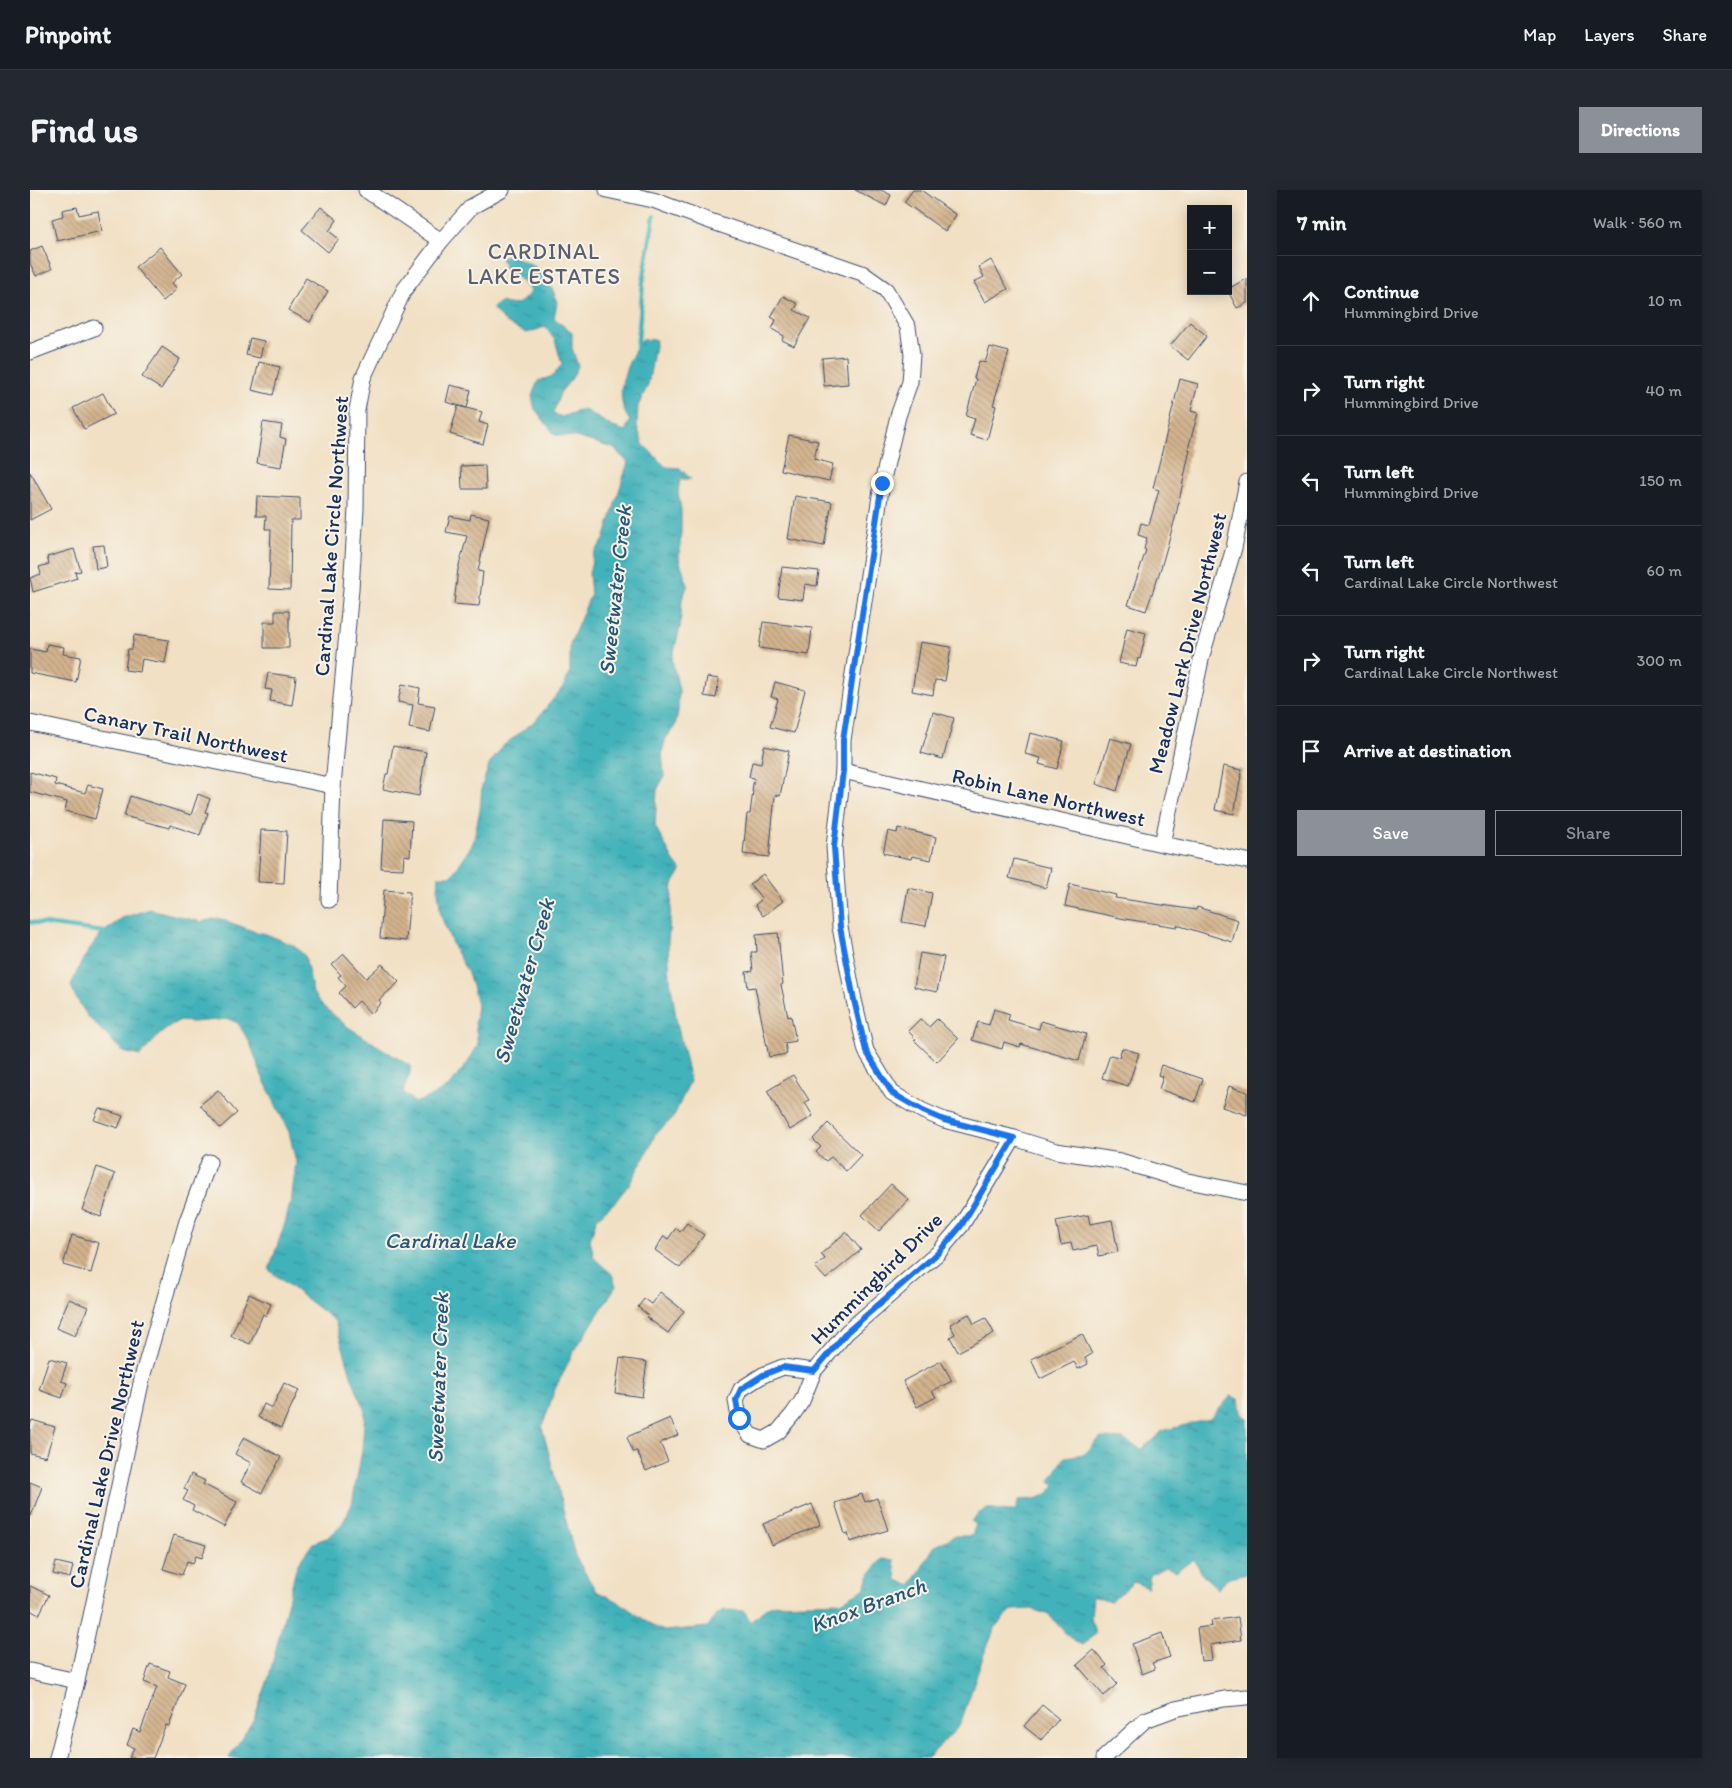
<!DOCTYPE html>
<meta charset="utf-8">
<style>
:root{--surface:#171b24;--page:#242831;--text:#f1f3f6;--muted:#9ea1a6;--line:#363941;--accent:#8c9099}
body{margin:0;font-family:Itim,sans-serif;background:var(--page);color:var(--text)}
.controls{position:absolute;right:15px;top:15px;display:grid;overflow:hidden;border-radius:0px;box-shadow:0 2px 12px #0003}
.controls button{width:45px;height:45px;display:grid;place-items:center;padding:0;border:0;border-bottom:1px solid var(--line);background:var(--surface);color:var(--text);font:25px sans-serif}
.stop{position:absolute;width:15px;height:15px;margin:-11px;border:4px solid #1a73e8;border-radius:50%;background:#fff}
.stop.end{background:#1a73e8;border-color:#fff;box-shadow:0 1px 5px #0008}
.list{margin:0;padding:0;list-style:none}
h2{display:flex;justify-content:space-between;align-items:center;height:65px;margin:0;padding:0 20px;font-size:21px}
h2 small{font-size:16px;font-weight:400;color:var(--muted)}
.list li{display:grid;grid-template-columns:32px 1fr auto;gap:15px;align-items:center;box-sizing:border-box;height:90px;padding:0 20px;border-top:1px solid var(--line)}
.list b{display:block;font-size:19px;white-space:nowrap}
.list p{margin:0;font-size:16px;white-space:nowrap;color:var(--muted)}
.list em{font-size:16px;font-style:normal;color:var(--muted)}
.actions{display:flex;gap:10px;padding:15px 20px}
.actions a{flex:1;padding:11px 0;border:1px solid var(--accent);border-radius:0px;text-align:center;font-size:18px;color:var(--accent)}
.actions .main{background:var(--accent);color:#fff}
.icon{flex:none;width:28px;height:28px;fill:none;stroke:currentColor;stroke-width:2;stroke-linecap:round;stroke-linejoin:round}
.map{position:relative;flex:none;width:1217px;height:1568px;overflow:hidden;border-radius:0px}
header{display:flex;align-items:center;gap:30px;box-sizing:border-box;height:70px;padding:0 25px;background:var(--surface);border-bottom:1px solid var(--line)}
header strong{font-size:24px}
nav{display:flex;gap:28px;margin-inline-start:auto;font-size:18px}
.intro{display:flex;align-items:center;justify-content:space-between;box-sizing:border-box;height:120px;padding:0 30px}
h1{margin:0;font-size:35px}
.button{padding:12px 22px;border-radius:0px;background:var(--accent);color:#fff;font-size:18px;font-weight:700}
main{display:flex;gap:30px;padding:0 30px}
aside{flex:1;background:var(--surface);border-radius:0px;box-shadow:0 2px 12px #0003}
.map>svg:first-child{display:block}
</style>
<header>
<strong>Pinpoint</strong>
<nav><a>Map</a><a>Layers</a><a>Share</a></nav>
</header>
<div class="intro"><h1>Find us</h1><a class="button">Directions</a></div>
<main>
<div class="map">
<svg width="1217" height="1568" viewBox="0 0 1217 1568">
<defs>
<pattern id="water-ripples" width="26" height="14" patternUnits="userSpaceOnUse" patternTransform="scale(1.25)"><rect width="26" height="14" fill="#42b2ba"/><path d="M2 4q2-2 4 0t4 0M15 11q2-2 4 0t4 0" fill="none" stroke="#36919a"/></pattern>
<pattern id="building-back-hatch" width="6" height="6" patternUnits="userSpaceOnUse" patternTransform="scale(1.25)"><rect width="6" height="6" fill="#d4b48e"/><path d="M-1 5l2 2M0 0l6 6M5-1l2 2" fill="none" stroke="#ab9377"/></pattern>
</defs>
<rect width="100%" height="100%" fill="#f7f3e8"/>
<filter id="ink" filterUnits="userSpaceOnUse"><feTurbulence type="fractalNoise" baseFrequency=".02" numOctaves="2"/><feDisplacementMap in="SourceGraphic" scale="10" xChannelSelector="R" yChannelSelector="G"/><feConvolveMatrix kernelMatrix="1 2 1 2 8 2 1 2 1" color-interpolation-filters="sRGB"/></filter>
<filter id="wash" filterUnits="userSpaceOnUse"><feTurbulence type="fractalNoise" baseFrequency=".0096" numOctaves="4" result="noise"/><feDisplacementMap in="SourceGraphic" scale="20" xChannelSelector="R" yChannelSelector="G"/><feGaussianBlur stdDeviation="1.12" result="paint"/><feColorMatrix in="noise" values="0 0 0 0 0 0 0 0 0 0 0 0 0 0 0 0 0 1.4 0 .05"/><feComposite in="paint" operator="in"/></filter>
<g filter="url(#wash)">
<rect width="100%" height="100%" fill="#f1e0c4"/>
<path fill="url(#water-ripples)" stroke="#2e708c" d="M478,64L501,74L515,84L524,103L527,113L524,128L542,143V158L548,176L542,188L530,203L523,224L532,227L553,219L583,237L595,241L600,231C581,205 597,172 612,149L626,150L618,195L608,216L607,236L613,254L636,277L650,278L661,289H650L648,302L651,320V341L649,369L658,395L652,409L650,437L642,470L649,500L648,522L645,536L636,548L632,562L634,587L627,600L625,636L643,670L651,681L643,694L638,752L640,789L647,833L660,891L643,928L625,944L620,957L600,993L585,1012L567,1028L560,1049L564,1068L582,1084L586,1096L542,1165L525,1199L512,1237L545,1366L566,1401L587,1411L625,1437L634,1441L678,1437C691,1417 691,1420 714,1421L721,1432L735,1418L746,1414L811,1412L834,1399L841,1383L852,1369L864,1370L867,1390L881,1396L904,1357L924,1346H942L946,1334L941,1331C960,1311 962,1322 985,1321L989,1310C1007,1309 1012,1310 1025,1296L1020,1291L1035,1267L1055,1264L1070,1248L1092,1249L1111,1259L1125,1249L1132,1241L1180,1229L1201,1206L1209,1209L1211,1223L1217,1229V1383L1199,1387L1188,1399L1173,1385L1164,1369L1147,1381L1136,1377L1120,1385L1118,1398L1104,1392L1080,1412L1063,1406L1061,1427L1065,1444L1053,1455L1043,1451L1019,1425L1002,1419L982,1420L966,1436L954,1464L930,1535L898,1568H199L224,1529L239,1487L267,1375L283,1353L299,1347L311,1336L322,1314L332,1261L335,1221L322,1188L305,1131L239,1080L256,1030L262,1005L266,972L259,942L232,886L220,853L208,833L198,829L162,832L148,831L130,844L110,866L93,862L58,827L45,806L41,795L53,769L69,746L92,728L120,719L171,732L188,728L223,741L236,744L265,756L275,766L283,803L293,816L318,837L380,876V883L373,902L385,913L402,906L418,897L437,874L448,855L445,832L447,814L439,785L424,758L411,726L408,701L409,686H422L443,653L450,620L452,596L459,575L473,556L506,530L534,496L540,482V454L561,404L559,384L564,363L574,350L598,272L583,258L546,247L525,245L505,219L502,206L508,191L523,186L532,174L525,150L515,137L497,143L476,133L462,118L470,112C487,117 490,115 501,101L491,90L476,80L471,68Z"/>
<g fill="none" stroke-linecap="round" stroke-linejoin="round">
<g stroke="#42b2ba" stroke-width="4.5">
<polyline points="607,161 613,92 624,26"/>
<polyline points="0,732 74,742"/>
</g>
</g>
<g id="blocks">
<g fill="url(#building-back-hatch)">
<polygon points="825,0 851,0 861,5 856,16"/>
<polygon points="883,0 891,0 926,25 915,41 874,12"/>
<polygon points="47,17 49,25 68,21 72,41 27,51 22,29 33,26 32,20"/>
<polygon points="291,17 307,30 299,41 309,49 298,62 272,40"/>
<polygon points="12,56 22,79 6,86 0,73 0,61"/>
<polygon points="130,57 152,84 142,93 147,99 133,111 105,77"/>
<polygon points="961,70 978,99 955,112 944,92 954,87 949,77"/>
<polygon points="276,88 298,101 280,132 258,120"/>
<polygon points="1217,88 1217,113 1207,118 1198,101 1198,99"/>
<polygon points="753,106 768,114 764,120 780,128 764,156 752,150 754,146 742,139 746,130 741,127"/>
<polygon points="1160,132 1177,146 1158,170 1140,156"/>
<polygon points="220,148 234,151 230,168 216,165"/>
<polygon points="132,157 150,169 131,199 112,187"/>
<polygon points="960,157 979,162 963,215 966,216 957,250 940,245 945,229 936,226 946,189 944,188 949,171 955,173"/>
<polygon points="816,166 818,194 794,196 792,168"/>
<polygon points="229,172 250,177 243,205 222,200"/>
<polygon points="1150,189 1168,194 1161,221 1168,223 1158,259 1160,259 1146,325 1131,378 1116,421 1098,415 1116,360 1114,359 1117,348 1108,345 1111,333 1119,335 1129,300 1123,298"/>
<polygon points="420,195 441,200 437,218 416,212"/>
<polygon points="73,203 84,224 54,239 43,218"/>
<polygon points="428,216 452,222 449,232 458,235 453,254 420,244"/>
<polygon points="233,232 252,235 250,247 256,249 251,277 227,273"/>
<polygon points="759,245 788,251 784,269 803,274 799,291 751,280"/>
<polygon points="455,275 456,299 432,299 431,276"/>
<polygon points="0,282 21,319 0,330"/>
<polygon points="227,306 270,308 270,330 261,330 260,400 239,399 241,339 235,339 236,326 226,326"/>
<polygon points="765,306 802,312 794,356 758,349"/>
<polygon points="441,324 459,328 448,381 453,382 449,416 424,414 428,379 437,346 416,342 420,326 440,330"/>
<polygon points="74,355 77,377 66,379 63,356"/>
<polygon points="44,359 51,381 45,382 47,388 3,402 0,388 11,384 9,377 19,374 17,367"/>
<polygon points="752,377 789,381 787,396 775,394 773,410 748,407"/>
<polygon points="245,421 259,421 259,458 234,458 234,432 245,432"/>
<polygon points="733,432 782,438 779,465 729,458"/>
<polygon points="1097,438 1116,443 1110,469 1108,468 1106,477 1089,473"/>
<polygon points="104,445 139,450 135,473 112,469 110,482 95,480 98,459 102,459"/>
<polygon points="890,452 921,457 915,491 905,490 903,505 882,501"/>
<polygon points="17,454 34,457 33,464 51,467 46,492 0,483 0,459 16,462"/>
<polygon points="238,483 266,487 262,515 240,511 242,500 235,499"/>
<polygon points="677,487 689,489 686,508 674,506"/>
<polygon points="745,492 775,500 764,543 740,537 748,509 741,507"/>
<polygon points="372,494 390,498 388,513 405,516 400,542 379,538 383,515 368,512"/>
<polygon points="903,522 924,528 913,569 891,563"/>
<polygon points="1000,543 1034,551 1027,579 1009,574 1011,568 995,564"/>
<polygon points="1080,548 1101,554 1087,601 1066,594"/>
<polygon points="363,556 396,562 389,606 353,599 356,584 358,584"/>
<polygon points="734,556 759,561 750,606 745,605 739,667 713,664 717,624 720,624 723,601 722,601 724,588 719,587 722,572 731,574"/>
<polygon points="1193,576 1212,580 1204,624 1185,620"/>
<polygon points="0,582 26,589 25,595 55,603 58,595 73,599 65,629 35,621 37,612 0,602"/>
<polygon points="168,604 180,609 175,622 178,623 170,645 140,635 139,638 94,626 100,606 161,625"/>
<polygon points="354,629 382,631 380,666 374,665 373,679 351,678"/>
<polygon points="868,638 906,647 901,670 882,666 881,669 853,663 858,641 867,643"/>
<polygon points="231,640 257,641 254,693 228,692"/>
<polygon points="984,669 1021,678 1016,698 979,688"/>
<polygon points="733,684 753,711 733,726 725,715 732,709 720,694"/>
<polygon points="1040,694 1086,705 1085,708 1166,720 1167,717 1208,730 1202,752 1147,735 1147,737 1095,729 1035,716"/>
<polygon points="878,698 902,703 896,736 872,732"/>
<polygon points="354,700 380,702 376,751 350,748"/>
<polygon points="748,743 753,794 751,795 758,827 761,826 766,851 755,853 757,864 739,867 725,797 718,798 716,782 723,781 721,762 727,762 726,745"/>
<polygon points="890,763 914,767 907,802 884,797"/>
<polygon points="314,764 336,788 352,774 369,792 349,810 351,813 341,824 329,811 322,818 309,803 316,796 308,787 311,785 302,775"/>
<polygon points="964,819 980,824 978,830 1009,839 1011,831 1056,844 1049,871 991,854 990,857 974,852 972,859 942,850 948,832 959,835"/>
<polygon points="890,829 899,837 907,829 928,849 907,872 884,850 886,849 878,841"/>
<polygon points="1092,858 1109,863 1098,896 1072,888 1080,865 1089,867"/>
<polygon points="1131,875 1173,889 1165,912 1129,899 1133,887 1128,885"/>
<polygon points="763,885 779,910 775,913 783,926 760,940 737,901"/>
<polygon points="1199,896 1217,902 1217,925 1192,917"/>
<polygon points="188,900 207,923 190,938 170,915"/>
<polygon points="69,918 93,926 88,938 64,930"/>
<polygon points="798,933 831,965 816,981 801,967 796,971 786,962 791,957 783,949"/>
<polygon points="67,977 85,984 71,1027 52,1020"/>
<polygon points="861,994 879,1010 849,1041 832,1025"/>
<polygon points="1058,1025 1060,1034 1082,1030 1088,1062 1069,1066 1067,1056 1043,1061 1041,1053 1031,1055 1026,1031"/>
<polygon points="657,1033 674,1045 650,1078 625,1060 634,1046 638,1049 646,1038 650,1042"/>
<polygon points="816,1042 831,1060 796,1089 785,1077 795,1069 791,1064"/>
<polygon points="42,1045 69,1053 61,1083 33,1075"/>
<polygon points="630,1102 654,1121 638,1143 616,1127 618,1125 608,1117 614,1109 621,1114"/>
<polygon points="219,1104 241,1114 236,1126 233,1124 220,1154 201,1146"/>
<polygon points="39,1109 58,1117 45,1146 26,1138"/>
<polygon points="939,1124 944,1134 956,1128 964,1143 928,1162 920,1147 925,1144 920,1134"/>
<polygon points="1052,1144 1062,1164 1055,1168 1058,1174 1048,1179 1044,1172 1010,1189 1001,1169"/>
<polygon points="19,1168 37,1173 31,1191 37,1193 32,1208 9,1200"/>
<polygon points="590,1168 617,1172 612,1207 585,1203"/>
<polygon points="911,1171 922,1191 902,1201 906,1207 887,1217 873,1191"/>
<polygon points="254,1193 269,1200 251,1238 228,1227 234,1214 242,1218"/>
<polygon points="640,1228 648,1245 630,1253 638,1271 616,1281 607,1261 603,1262 597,1247"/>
<polygon points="2,1230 25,1237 16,1267 0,1263 0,1236"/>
<polygon points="214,1247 251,1267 232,1303 211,1292 221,1273 205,1264"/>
<polygon points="161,1284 175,1291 173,1294 207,1312 194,1337 162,1320 164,1316 153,1310 158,1301 154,1299"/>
<polygon points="0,1292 12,1297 1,1326 0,1326"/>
<polygon points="832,1304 835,1312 847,1308 858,1340 820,1352 818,1343 815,1344 805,1313"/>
<polygon points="782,1314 790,1335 742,1355 733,1334"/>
<polygon points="144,1345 176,1355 172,1368 166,1366 163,1373 157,1371 152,1385 133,1379"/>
<polygon points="26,1372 43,1376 40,1388 23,1384"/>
<polygon points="0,1396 19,1405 9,1425 0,1420"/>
<polygon points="1208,1427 1211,1450 1180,1455 1182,1470 1171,1471 1167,1438 1182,1436 1181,1431"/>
<polygon points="1132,1443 1140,1467 1122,1473 1125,1479 1112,1484 1102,1454"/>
<polygon points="1064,1460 1077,1475 1074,1478 1087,1494 1074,1506 1047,1475"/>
<polygon points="120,1474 140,1481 138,1487 155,1494 139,1536 136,1535 123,1568 99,1568 104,1558 97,1555 103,1539 110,1542 127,1497 114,1492"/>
<polygon points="1012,1515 1029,1529 1011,1550 994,1536"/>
</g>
</g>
</g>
<g filter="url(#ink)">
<use href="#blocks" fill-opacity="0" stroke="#3b4a6d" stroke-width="1"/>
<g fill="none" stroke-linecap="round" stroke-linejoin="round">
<defs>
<g id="minor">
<polyline points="336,0 411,51"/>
<polyline points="577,0 623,10 677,30 832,83 856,100 878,137 882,165 880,192 868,226 852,293 813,550 813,581 804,657 810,737 824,810 836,861 862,903 893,921 914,930 984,948 1026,961 1090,971 1153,990 1217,1003"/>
<polyline points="0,162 64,138"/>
<polyline points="0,533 303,596"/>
<polyline points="813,581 1132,654 1217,671"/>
<polyline points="1132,654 1172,465 1204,358 1217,292"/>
<polyline points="299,710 303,596 321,399 326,319 327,220 333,188 374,100 411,51 441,17 472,0"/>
<polyline points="784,1181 753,1177 733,1185 711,1199 706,1210 709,1228 720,1245 734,1250 748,1242 763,1224 772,1211 784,1181 817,1142 908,1063 931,1036 984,948"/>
<polyline points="0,1481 47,1491"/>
<polyline points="27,1568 47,1491 113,1184 157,1031 179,972"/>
<polyline points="1074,1568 1115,1530 1145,1519 1194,1509 1217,1507"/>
</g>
</defs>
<use href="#minor" stroke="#3b4a6d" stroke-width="17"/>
<use href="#minor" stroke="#fff" stroke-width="15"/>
</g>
</g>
<g fill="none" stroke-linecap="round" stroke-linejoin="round" filter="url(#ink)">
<polyline stroke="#1a73e8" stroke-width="6" points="709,1228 706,1210 711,1199 733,1185 753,1177 784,1181 817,1142 908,1063 931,1036 984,948 914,930 893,921 862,903 836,861 824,810 810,737 804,657 813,581 813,550 852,293"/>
</g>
<g text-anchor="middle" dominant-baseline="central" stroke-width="4" stroke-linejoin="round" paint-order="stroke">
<g font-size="21" fill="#1b2f5e" stroke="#f7f3e8">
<text transform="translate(301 346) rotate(-86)">Cardinal Lake Circle Northwest</text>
<text transform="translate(1157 453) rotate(-76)">Meadow Lark Drive Northwest</text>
<text transform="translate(156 544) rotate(12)">Canary Trail Northwest</text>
<text transform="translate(1019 607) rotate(13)">Robin Lane Northwest</text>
<text transform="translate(846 1088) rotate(-45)">Hummingbird Drive</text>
<text transform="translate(76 1264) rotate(-77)">Cardinal Lake Drive Northwest</text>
</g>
<g font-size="22" letter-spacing="1" fill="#5c5e6f" stroke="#f7f3e8">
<text x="514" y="61">CARDINAL<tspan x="514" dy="25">LAKE ESTATES</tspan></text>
</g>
<g font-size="22" font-style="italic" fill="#27567a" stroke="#f7f3e8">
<text transform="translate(585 400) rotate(-84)">Sweetwater Creek</text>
<text transform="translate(494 791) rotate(-74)">Sweetwater Creek</text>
<text x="420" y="1050">Cardinal Lake</text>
<text transform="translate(408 1188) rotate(-88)">Sweetwater Creek</text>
<text transform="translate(838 1415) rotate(-20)">Knox Branch</text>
</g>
</g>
</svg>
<div class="controls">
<button>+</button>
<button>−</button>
</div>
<div class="stop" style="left:709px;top:1228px"></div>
<div class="stop end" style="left:852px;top:293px"></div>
</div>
<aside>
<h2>7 min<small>Walk · 560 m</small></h2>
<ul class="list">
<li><svg class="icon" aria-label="ahead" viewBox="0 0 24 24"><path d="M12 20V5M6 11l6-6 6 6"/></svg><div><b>Continue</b><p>Hummingbird Drive</p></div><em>10 m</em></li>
<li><svg class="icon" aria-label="right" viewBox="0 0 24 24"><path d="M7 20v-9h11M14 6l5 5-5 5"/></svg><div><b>Turn right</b><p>Hummingbird Drive</p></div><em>40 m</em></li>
<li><svg class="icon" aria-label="left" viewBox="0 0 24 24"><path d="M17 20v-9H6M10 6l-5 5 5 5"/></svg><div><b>Turn left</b><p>Hummingbird Drive</p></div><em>150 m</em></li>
<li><svg class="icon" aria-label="left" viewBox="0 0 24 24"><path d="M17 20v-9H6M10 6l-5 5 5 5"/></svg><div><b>Turn left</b><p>Cardinal Lake Circle Northwest</p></div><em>60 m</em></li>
<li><svg class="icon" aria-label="right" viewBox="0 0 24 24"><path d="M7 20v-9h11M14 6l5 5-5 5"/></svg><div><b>Turn right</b><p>Cardinal Lake Circle Northwest</p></div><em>300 m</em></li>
<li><svg class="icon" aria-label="arrive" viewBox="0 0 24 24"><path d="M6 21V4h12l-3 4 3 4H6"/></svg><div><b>Arrive at destination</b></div></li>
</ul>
<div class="actions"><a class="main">Save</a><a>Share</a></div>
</aside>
</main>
